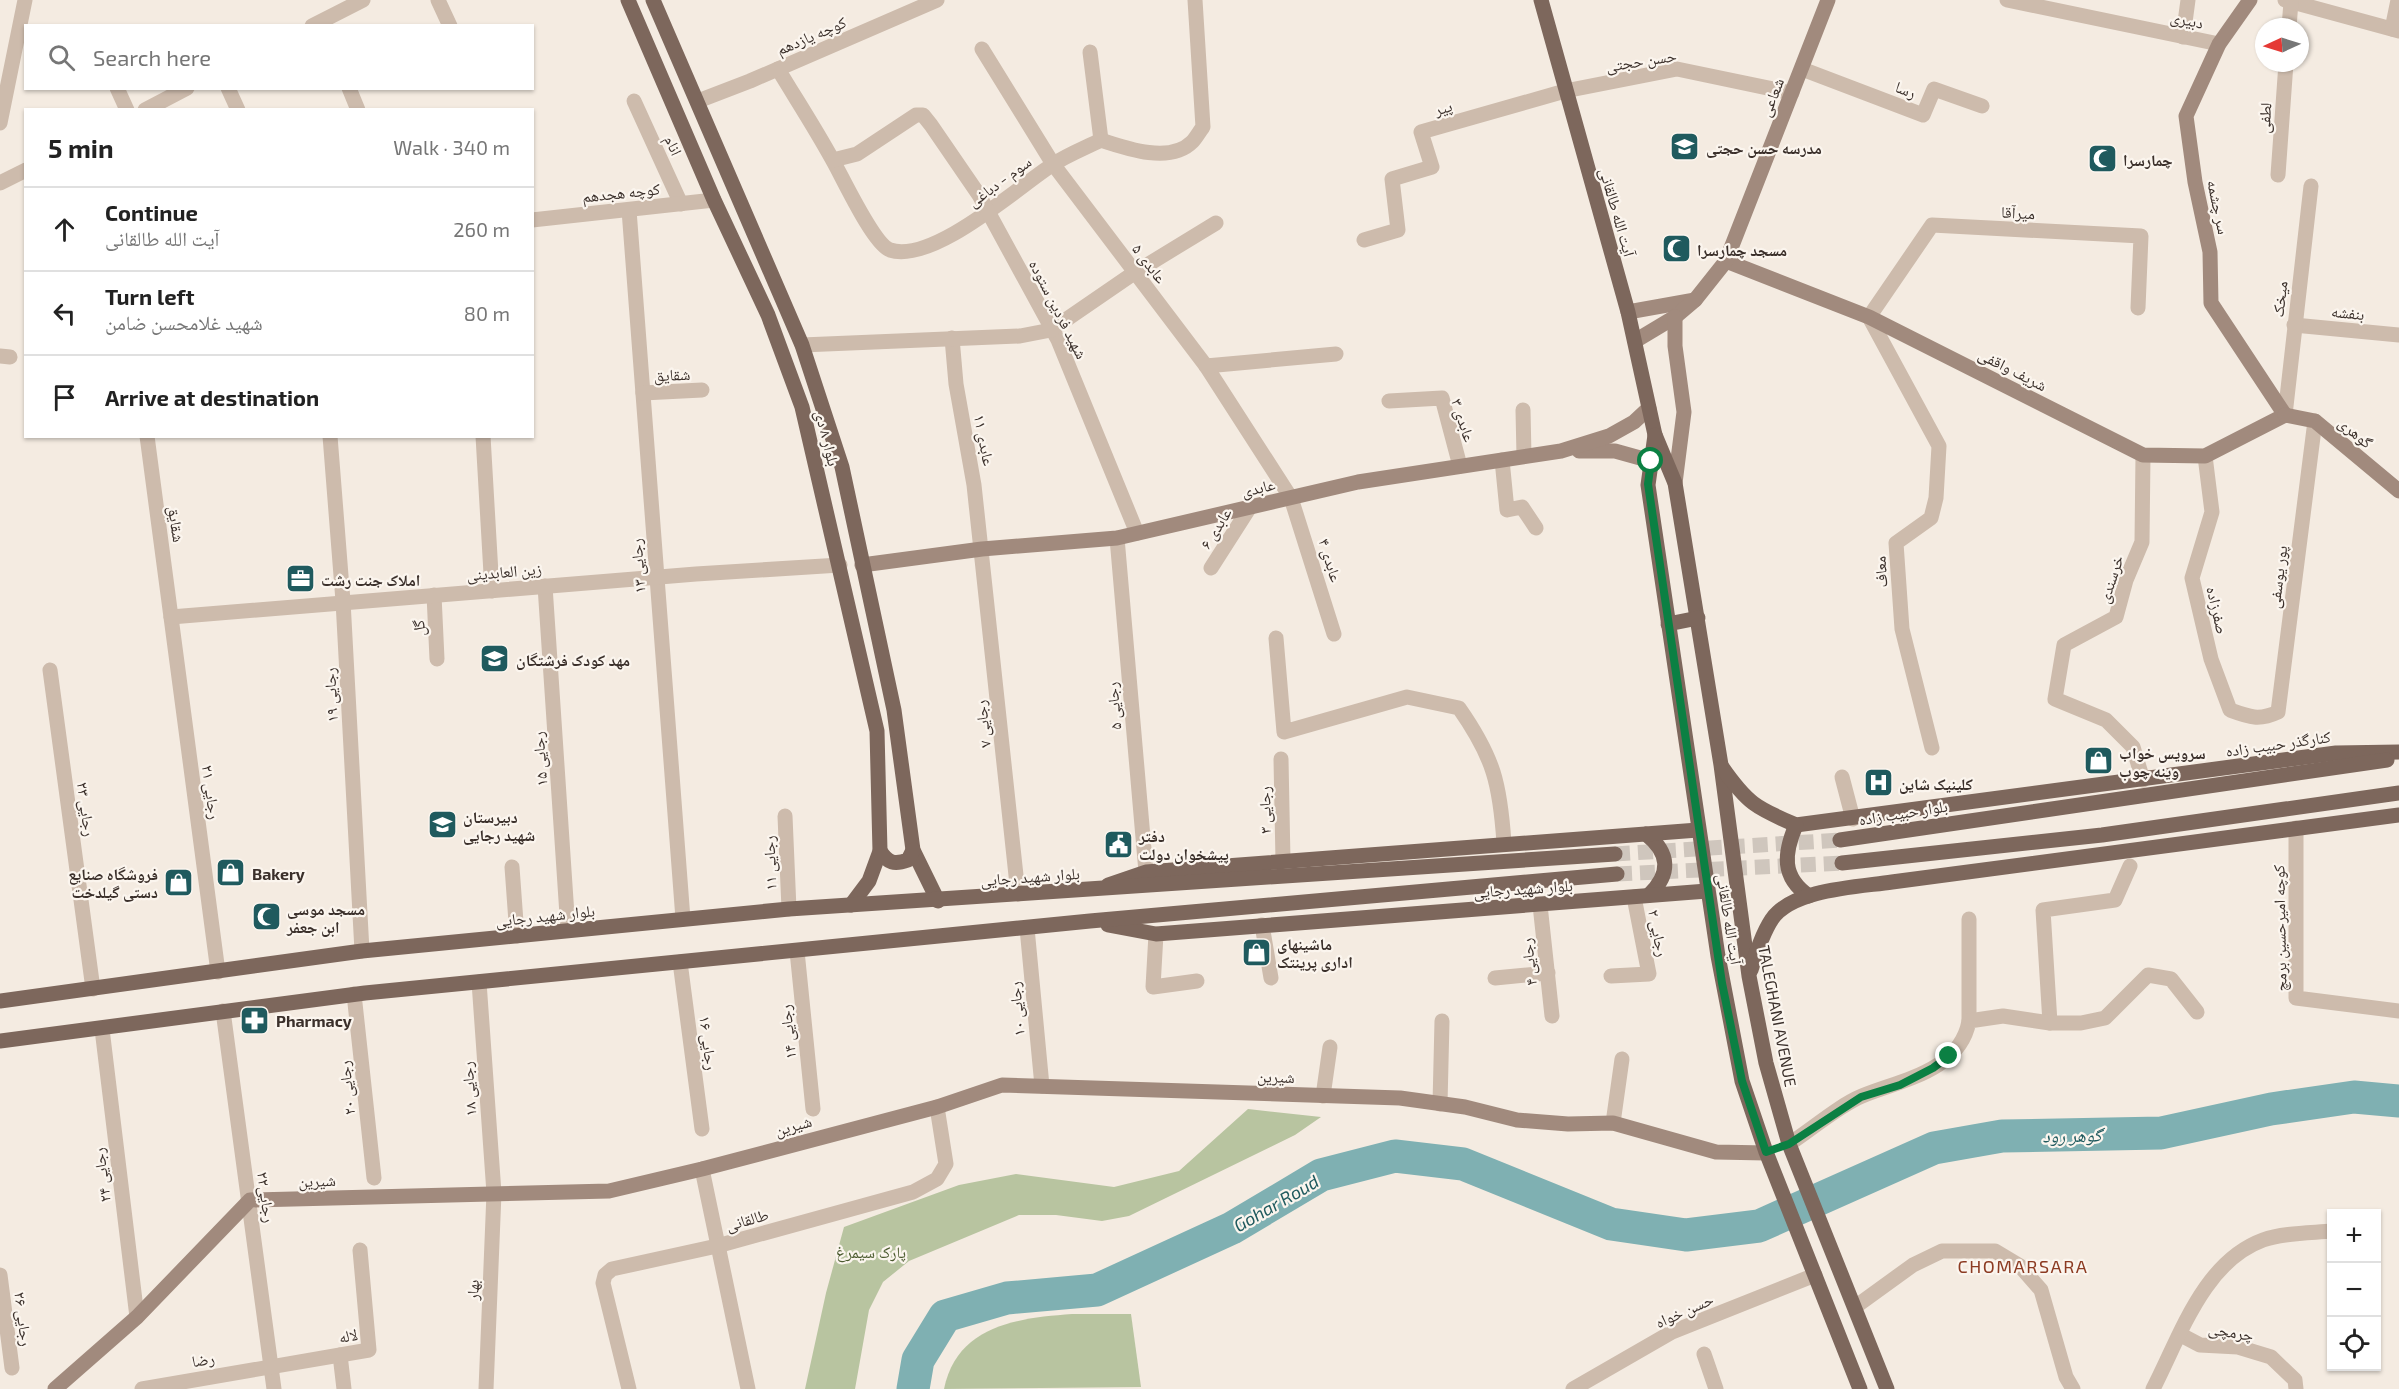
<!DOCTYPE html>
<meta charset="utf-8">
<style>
:root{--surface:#fff;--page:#f6f6f6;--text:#222;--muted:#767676;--line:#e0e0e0}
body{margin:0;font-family:"Exo 2","Noto Naskh Arabic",sans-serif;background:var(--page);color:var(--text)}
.controls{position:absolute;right:18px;bottom:18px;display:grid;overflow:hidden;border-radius:0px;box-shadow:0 2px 4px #0004}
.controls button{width:54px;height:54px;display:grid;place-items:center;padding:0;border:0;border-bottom:2px solid var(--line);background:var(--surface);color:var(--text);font:30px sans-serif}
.compass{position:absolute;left:2255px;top:18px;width:54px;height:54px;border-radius:50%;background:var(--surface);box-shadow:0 2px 4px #0004;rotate:266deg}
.stop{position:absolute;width:18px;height:18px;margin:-14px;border:4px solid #0b8043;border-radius:50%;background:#fff}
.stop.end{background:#0b8043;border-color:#fff;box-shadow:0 2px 6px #0008}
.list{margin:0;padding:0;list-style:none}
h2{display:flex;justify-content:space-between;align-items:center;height:78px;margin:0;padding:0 24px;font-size:26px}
h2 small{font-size:20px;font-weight:400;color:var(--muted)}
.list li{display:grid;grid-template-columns:39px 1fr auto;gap:18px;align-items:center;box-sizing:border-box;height:84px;padding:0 24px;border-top:2px solid var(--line)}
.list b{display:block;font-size:22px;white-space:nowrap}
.list p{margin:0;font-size:20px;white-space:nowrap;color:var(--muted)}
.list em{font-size:20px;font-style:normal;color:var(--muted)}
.icon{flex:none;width:33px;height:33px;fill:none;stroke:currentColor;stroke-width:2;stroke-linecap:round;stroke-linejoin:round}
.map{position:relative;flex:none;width:2399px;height:1389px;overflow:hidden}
.search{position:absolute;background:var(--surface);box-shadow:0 2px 4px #0004;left:24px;top:24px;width:510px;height:66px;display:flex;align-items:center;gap:15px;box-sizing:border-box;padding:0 21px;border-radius:0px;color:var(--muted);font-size:22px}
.panel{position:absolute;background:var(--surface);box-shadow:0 2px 4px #0004;left:24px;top:108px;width:510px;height:330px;border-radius:0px}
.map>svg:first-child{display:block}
</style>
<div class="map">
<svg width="2399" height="1389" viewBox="0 0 2399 1389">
<rect width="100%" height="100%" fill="#f4ebe1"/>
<g fill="#b8c4a0">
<polygon points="1248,1109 1321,1117 1295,1135 1129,1216 1102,1221 1056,1215 1019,1215 909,1261 883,1282 869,1310 855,1389 805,1389 826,1293 844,1227 959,1185 1016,1174 1114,1187 1179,1171"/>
<path d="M1072,1314H1131L1141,1387L944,1389C957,1325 1018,1318 1072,1314Z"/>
</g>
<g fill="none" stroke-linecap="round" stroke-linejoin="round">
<polyline stroke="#7fb0b2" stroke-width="33" points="913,1389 918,1360 945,1316 1007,1298 1097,1290 1232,1228 1321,1175 1395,1156 1463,1164 1611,1224 1686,1235 1759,1226 1934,1148 2002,1136 2161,1133 2271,1109 2354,1097 2399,1101"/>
<g stroke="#cfc6bd" stroke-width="15" stroke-dasharray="15 8" stroke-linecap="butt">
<polyline points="1615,854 1840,840"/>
<polyline points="1617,874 1842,863"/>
</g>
<g stroke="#cdbbac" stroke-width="15">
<polyline points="438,0 450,26"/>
<polyline points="2007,0 2219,44"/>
<polyline points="2285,0 2399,31"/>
<polyline points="312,26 363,0"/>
<polyline points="2289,27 2291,2"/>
<polyline points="2392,29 2398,0"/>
<polyline points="2183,37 2188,0"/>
<polyline points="982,49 1053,164 1206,366 1291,498 1334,634"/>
<polyline points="1090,52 1101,140"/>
<path d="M778,69C796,99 815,128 832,159C842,176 873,244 890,250C933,264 1018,187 1052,165C1067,155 1085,148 1101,140C1125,148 1170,164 1192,142C1196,138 1199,132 1203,127L1195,0"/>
<polyline points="1802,69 1923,115 1934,89 1982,106"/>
<polyline points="117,88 127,110"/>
<polyline points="228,88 238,110"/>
<polyline points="349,88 358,110"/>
<polyline points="634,101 681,204"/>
<polyline points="698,101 750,81 937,0"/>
<polyline points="145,110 187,88"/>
<polyline points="0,123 25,0"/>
<polyline points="833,160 857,154 916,115 923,115 931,125 979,195 1058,340 1137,533"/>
<polyline points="2278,175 2286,63"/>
<polyline points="0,183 26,170"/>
<polyline points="629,210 683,919"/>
<polyline points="532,220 714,200"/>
<polyline points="1364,240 1398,230 1392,179 1432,167 1421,132 1565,91 1677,69 1792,93"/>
<polyline points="2294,325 2399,335"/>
<polyline points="952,338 956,384 974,485 1018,894"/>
<polyline points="802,345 1020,336 1051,330 1134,273 1216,223"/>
<polyline points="0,356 10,357"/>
<polyline points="1206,366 1336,354"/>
<polyline points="643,393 702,390"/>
<polyline points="1389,401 1442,398 1460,466"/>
<polyline points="1523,410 1524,456"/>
<polyline points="2285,415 2311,186"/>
<polyline points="147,436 218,972"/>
<polyline points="330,436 343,601 362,951"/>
<polyline points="483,436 492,591"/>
<path d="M2205,456L2212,512L2192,578L2211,659L2230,710C2249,717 2259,721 2278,712L2315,421"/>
<polyline points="1502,460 1507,510 1522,507 1536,528"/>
<polyline points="1117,538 1146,872"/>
<polyline points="1211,568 1250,507"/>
<polyline points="545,586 568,930"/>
<polyline points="434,595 437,659"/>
<polyline points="171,617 696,574 840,565"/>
<path d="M1276,638L1284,732L1407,697L1459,708C1494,758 1500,784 1504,843"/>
<polyline points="50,670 93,989"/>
<polyline points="1932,748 1902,629 1896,543 1931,518 1936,498 1939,446 1869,317 1932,225 2141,236 2138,308"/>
<polyline points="1281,759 1283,861"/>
<polyline points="1842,777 1853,819"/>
<polyline points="2143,780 2133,747 2106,720 2055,699 2064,645 2116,617 2126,580 2142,542 2143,455"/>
<polyline points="785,816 789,909"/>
<polyline points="2296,828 2296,998 2399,1011"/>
<polyline points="512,867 517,936"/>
<polyline points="1540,905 1552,1016"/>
<polyline points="1969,919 1969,1021"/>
<polyline points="1262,925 1271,978"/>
<polyline points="1027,928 1042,1086"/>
<polyline points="1156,934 1153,987 1197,981"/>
<polyline points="797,951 813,1109"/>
<polyline points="680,962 702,1129"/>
<polyline points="1611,976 1649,974 1634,897"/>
<polyline points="1495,978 1548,973"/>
<polyline points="479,982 494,1193 486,1389"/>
<polyline points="354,994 374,1178"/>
<polyline points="223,1011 274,1389"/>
<polyline points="2050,1023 2043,910 2115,900 2130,866"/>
<polyline points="102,1029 137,1317"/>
<polyline points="1323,1096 1330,1047"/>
<polyline points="1440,1104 1442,1021"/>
<polyline points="1613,1123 1622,1059"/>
<path d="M1789,1144C1811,1130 1838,1106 1862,1096C1901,1080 1960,1071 1969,1021L2003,1016L2050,1023H2081L2105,1018L2148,975L2171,979L2197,1012"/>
<polyline points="702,1169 748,1389"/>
<polyline points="0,1275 12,1368"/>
<polyline points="1855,1307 1913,1265 1942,1251 1995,1251 2020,1266 2041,1290 2066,1377 2073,1389"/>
<polyline points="2181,1335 2200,1345 2238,1347 2271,1357 2295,1380 2296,1389"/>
<polyline points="1704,1354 1716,1389"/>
<polyline points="340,1355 344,1389"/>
<polyline points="142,1389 369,1350 360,1250"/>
<polyline points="629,1389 603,1283 605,1275 612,1269 717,1246 913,1192 937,1179 946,1164 937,1107"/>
<polyline points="1573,1389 1672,1332 1815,1275"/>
<path d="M2153,1389C2180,1337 2203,1262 2263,1240C2283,1233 2310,1233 2332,1231"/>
</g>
<g stroke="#a18a7d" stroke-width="15">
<polyline points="2250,0 2219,44 2186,116 2195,182 2210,252 2211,303 2285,415"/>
<polyline points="1726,261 1869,317 2143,455 2205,456 2285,415"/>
<polyline points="1628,312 1695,300"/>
<polyline points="1635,341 1675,317 1695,300 1726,261 1828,0"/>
<polyline points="2285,415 2315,421 2399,491"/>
<polyline points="1579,451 1615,451 1651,461"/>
<polyline points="1675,483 1684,412 1675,346 1675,317"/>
<polyline points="862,565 982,549 1117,538 1358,482 1561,451 1609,436 1634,422 1649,408"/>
<polyline points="55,1389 137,1317 250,1200 609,1191 702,1169 937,1107 1002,1085 1400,1098 1465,1107 1517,1120 1568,1124 1613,1123 1716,1152 1766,1153"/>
</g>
<g stroke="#7d675c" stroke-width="15">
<polyline points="628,0 714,200 768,315 802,407 877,731 880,851 869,881 851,905"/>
<polyline points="653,0 802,345 842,467 894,710 913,850 938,901"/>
<polyline points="1541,0 1628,312 1655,435 1675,483 1721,765 1749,976 1766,1063 1789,1144 1887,1389"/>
<polyline points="1655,435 1648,485 1718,956 1742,1081 1766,1152 1860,1389"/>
<polyline points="1668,624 1698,618"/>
<path d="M1722,767C1747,803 1756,808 1796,825L2336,753L2399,752"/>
<path d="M1796,825C1784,853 1781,877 1809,896"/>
<path d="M1646,834C1670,853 1671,874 1649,895"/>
<polyline points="1840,840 2387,760"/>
<path d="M880,851C888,863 894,865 908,860L913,850"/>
<polyline points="1842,863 2102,835 2399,793"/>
<polyline points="1108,885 1146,872 1698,830"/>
<polyline points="1108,925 1156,934 1707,891"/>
<path d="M1751,970C1756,954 1762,934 1772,919C1793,889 1858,887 1892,882L2399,815"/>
<polyline points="0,1001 362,951 789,909 1615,854"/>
<polyline points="0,1041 365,993 1090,921 1617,874"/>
</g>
</g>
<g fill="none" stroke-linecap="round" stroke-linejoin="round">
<polyline stroke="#0b8043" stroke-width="8" points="1651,461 1648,484 1722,983 1742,1081 1766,1152 1789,1144 1861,1097 1900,1085 1933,1068 1949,1056"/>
</g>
<defs>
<symbol id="school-square" viewBox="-11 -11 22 22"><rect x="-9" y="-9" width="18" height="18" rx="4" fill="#1f5a5e" stroke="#fbf5ee"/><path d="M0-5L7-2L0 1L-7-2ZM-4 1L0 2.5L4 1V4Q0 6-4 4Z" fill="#fff"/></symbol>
<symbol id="mosque-square" viewBox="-11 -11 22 22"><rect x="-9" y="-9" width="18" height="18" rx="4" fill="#1f5a5e" stroke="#fbf5ee"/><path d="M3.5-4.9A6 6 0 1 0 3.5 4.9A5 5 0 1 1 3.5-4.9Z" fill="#fff"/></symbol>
<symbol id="office-square" viewBox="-11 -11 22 22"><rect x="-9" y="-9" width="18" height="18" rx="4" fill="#1f5a5e" stroke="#fbf5ee"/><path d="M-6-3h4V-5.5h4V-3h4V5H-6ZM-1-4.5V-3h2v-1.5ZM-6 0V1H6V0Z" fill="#fff"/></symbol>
<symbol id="shop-square" viewBox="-11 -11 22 22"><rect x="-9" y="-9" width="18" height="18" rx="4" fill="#1f5a5e" stroke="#fbf5ee"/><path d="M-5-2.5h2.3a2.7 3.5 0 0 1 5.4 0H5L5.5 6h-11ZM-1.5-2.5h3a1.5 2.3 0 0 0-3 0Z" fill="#fff"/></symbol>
<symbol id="hospital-square" viewBox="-11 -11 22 22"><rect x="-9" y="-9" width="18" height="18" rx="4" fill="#1f5a5e" stroke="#fbf5ee"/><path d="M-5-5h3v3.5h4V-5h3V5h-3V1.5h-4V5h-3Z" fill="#fff"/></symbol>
<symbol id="civic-square" viewBox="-11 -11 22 22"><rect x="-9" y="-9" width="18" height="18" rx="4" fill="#1f5a5e" stroke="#fbf5ee"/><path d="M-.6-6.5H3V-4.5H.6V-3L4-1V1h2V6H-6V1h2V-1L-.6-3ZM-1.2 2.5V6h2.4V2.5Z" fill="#fff"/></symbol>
<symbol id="pharmacy-square" viewBox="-11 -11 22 22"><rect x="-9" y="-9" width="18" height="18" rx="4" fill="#1f5a5e" stroke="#fbf5ee"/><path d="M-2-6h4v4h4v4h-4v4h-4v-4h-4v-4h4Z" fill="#fff"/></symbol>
</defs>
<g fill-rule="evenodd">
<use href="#school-square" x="1668" y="130" width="33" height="33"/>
<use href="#mosque-square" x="2086" y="142" width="33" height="33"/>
<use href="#mosque-square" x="1660" y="232" width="33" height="33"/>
<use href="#office-square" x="284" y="562" width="33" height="33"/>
<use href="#school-square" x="478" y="642" width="33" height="33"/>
<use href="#shop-square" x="2082" y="744" width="33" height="33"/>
<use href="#hospital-square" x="1862" y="766" width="33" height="33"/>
<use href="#school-square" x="426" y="808" width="33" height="33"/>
<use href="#civic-square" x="1102" y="828" width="33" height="33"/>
<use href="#shop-square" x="214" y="856" width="33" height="33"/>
<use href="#shop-square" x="162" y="866" width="33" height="33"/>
<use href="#mosque-square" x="250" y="900" width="33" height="33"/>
<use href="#shop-square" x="1240" y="936" width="33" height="33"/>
<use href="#pharmacy-square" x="238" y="1004" width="33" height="33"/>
</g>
<g text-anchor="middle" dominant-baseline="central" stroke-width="4.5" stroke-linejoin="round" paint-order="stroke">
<g font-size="16" fill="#3b302b" stroke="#fbf5ee">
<text transform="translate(2187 19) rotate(12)">دبیری</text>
<text transform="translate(811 35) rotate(-23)">کوچه یازدهم</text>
<text transform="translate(1641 60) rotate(-9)">حسن حجتی</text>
<text transform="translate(1906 89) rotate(21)">رسا</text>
<text transform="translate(1771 97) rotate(-68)">شعاعی</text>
<text transform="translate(1443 107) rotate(-16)">پیر</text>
<text transform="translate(2264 118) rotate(-86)">لطفی</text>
<text transform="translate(674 145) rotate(65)">انام</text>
<text transform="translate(999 181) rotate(-36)">سوم - دباغی</text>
<text transform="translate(621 192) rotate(-6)">کوچه هجدهم</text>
<text transform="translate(2219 207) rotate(78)">سر چشمه</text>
<text transform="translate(1618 212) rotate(74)">آیت الله طالقانی</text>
<text transform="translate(2018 212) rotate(3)">میرآقا</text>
<text transform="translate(1150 263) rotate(53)">عابدی ۵</text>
<text transform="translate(2279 299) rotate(-83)">میخک</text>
<text transform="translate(1059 309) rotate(63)">شهید فردین ستوده</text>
<text transform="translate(2348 312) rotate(6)">بنفشه</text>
<text transform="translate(2013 369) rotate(27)">شریف واقفی</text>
<text transform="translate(672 374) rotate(-2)">شقایق</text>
<text transform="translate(1464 420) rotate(72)">عابدی ۳</text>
<text transform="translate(2356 432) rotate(40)">گوهری</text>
<text transform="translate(828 438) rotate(76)">بلوار ۸ دی</text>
<text transform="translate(985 440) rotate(79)">عابدی ۱۱</text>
<text transform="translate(1258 487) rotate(-13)">عابدی</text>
<text transform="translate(177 524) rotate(82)">شقایق</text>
<text transform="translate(1215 528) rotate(-58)">عابدی ۶</text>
<text transform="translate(1331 560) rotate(73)">عابدی ۴</text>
<text transform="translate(637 566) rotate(-94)">رجایی ۱۳</text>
<text transform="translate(504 571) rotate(-5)">زین العابدینی</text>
<text transform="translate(1880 572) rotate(-94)">معاف</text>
<text transform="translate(2277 577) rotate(-83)">پور یوسفی</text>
<text transform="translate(2110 579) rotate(-72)">خرسندی</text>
<text transform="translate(2218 610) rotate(77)">صفرزاده</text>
<text transform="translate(418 628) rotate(-93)">گل</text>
<text transform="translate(330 695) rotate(-93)">رجایی ۱۹</text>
<text transform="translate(1113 706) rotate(-95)">رجایی ۵</text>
<text transform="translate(982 724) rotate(-96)">رجایی ۷</text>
<text transform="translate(2278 743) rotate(-8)">کنارگذر حبیب زاده</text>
<text transform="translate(539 759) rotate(-94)">رجایی ۱۵</text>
<text transform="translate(212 792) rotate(82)">رجایی ۲۱</text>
<text transform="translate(87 809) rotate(82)">رجایی ۲۳</text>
<text transform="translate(1264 810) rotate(-91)">رجایی ۳</text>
<text transform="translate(1903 812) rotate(-9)">بلوار حبیب زاده</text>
<text transform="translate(769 863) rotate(-92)">رجایی ۱۱</text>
<text transform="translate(1030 876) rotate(-4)">بلوار شهید رجایی</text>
<text transform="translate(1523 888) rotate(-4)">بلوار شهید رجایی</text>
<text transform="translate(545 915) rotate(-6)">بلوار شهید رجایی</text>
<text transform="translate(1730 919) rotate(81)">آیت الله طالقانی</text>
<text transform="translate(2279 928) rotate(-91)">کوچه امیرحسین برمچ</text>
<text transform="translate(1659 933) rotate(79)">رجایی ۲</text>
<text transform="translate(1528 962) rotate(-96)">رجایی ۴</text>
<text transform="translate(1016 1009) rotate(-95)">رجایی ۱۰</text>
<text transform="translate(1778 1016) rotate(79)">TALEGHANI AVENUE</text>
<text transform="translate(787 1032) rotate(-96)">رجایی ۱۴</text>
<text transform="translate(709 1043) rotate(83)">رجایی ۱۶</text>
<text transform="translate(1276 1076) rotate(2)">شیرین</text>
<text transform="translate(346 1088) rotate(-96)">رجایی ۲۰</text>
<text transform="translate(468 1089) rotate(-94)">رجایی ۱۸</text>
<text transform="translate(793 1125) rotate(-16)">شیرین</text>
<text transform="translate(101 1175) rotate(-97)">رجایی ۲۴</text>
<text transform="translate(317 1180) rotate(-2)">شیرین</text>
<text transform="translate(267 1197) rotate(82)">۲۲رجایی</text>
<text transform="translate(747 1219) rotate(-16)">طالقانی</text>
<text transform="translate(472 1290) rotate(-88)">بهار</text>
<text transform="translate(1684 1310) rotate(-24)">حسن خواه</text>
<text transform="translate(24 1319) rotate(83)">رجایی ۲۶</text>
<text transform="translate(2231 1331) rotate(9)">چرمچی</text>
<text transform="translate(348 1335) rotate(-11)">لاله</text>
<text transform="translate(203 1359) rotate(-9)">رضا</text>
</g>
<g font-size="16" font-weight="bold" fill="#3b302b" stroke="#fbf5ee" text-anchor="start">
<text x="1706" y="147">مدرسه حسن حجتی</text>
<text x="2123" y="159">چمارسرا</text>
<text x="1697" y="249">مسجد چمارسرا</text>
<text x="321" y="579">املاک جنت رشت</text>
<text x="516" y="659">مهد کودک فرشتگان</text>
<text x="2119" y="752">سرویس خواب<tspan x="2119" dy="18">وینه چوب</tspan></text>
<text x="1899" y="783">کلینیک شاین</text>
<text x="463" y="816">دبیرستان<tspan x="463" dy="18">شهید رجایی</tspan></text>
<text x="1139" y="835">دفتر<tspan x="1139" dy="18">پیشخوان دولت</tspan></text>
<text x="158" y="873" text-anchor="end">فروشگاه صنایع<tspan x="158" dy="18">دستی گیلدخت</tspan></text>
<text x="252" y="873">Bakery</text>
<text x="287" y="908">مسجد موسی<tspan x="287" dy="18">ابن جعفر</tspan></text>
<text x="1277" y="943">ماشینهای<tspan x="1277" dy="18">اداری پرینتک</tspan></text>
<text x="276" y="1020">Pharmacy</text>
</g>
<g font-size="16" fill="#4a5a2e" stroke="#fbf5ee">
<text x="871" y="1251">پارک سیمرغ</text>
</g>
<g font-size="18" font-style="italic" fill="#1f5a5e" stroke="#fbf5ee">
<text transform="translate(2072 1135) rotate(-1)">گوهر رود</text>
<text transform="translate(1276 1203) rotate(-30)">Gohar Roud</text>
</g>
<g font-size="18" letter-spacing="1.5" fill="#8c3b22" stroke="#fbf5ee">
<text x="2023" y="1266">CHOMARSARA</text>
</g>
</g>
</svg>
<div class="controls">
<button>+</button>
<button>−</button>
<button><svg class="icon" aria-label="locate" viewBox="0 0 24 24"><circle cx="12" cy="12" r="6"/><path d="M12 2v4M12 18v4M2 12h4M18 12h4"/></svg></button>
</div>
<svg class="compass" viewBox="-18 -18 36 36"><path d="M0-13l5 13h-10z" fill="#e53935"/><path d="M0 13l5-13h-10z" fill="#767676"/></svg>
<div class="stop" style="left:1651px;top:461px"></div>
<div class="stop end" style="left:1949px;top:1056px"></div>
<div class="search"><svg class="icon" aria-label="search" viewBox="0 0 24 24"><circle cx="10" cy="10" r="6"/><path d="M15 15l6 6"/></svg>Search here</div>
<section class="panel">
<h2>5 min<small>Walk · 340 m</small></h2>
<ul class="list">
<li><svg class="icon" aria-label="ahead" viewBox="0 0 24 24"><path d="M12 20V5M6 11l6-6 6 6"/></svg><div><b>Continue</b><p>آیت الله طالقانی</p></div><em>260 m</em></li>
<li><svg class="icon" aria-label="left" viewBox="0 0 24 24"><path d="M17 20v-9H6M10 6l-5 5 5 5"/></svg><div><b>Turn left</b><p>شهید غلامحسن ضامن</p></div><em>80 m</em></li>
<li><svg class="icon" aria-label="arrive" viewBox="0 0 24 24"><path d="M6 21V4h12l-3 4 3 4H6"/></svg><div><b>Arrive at destination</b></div></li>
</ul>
</section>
</div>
